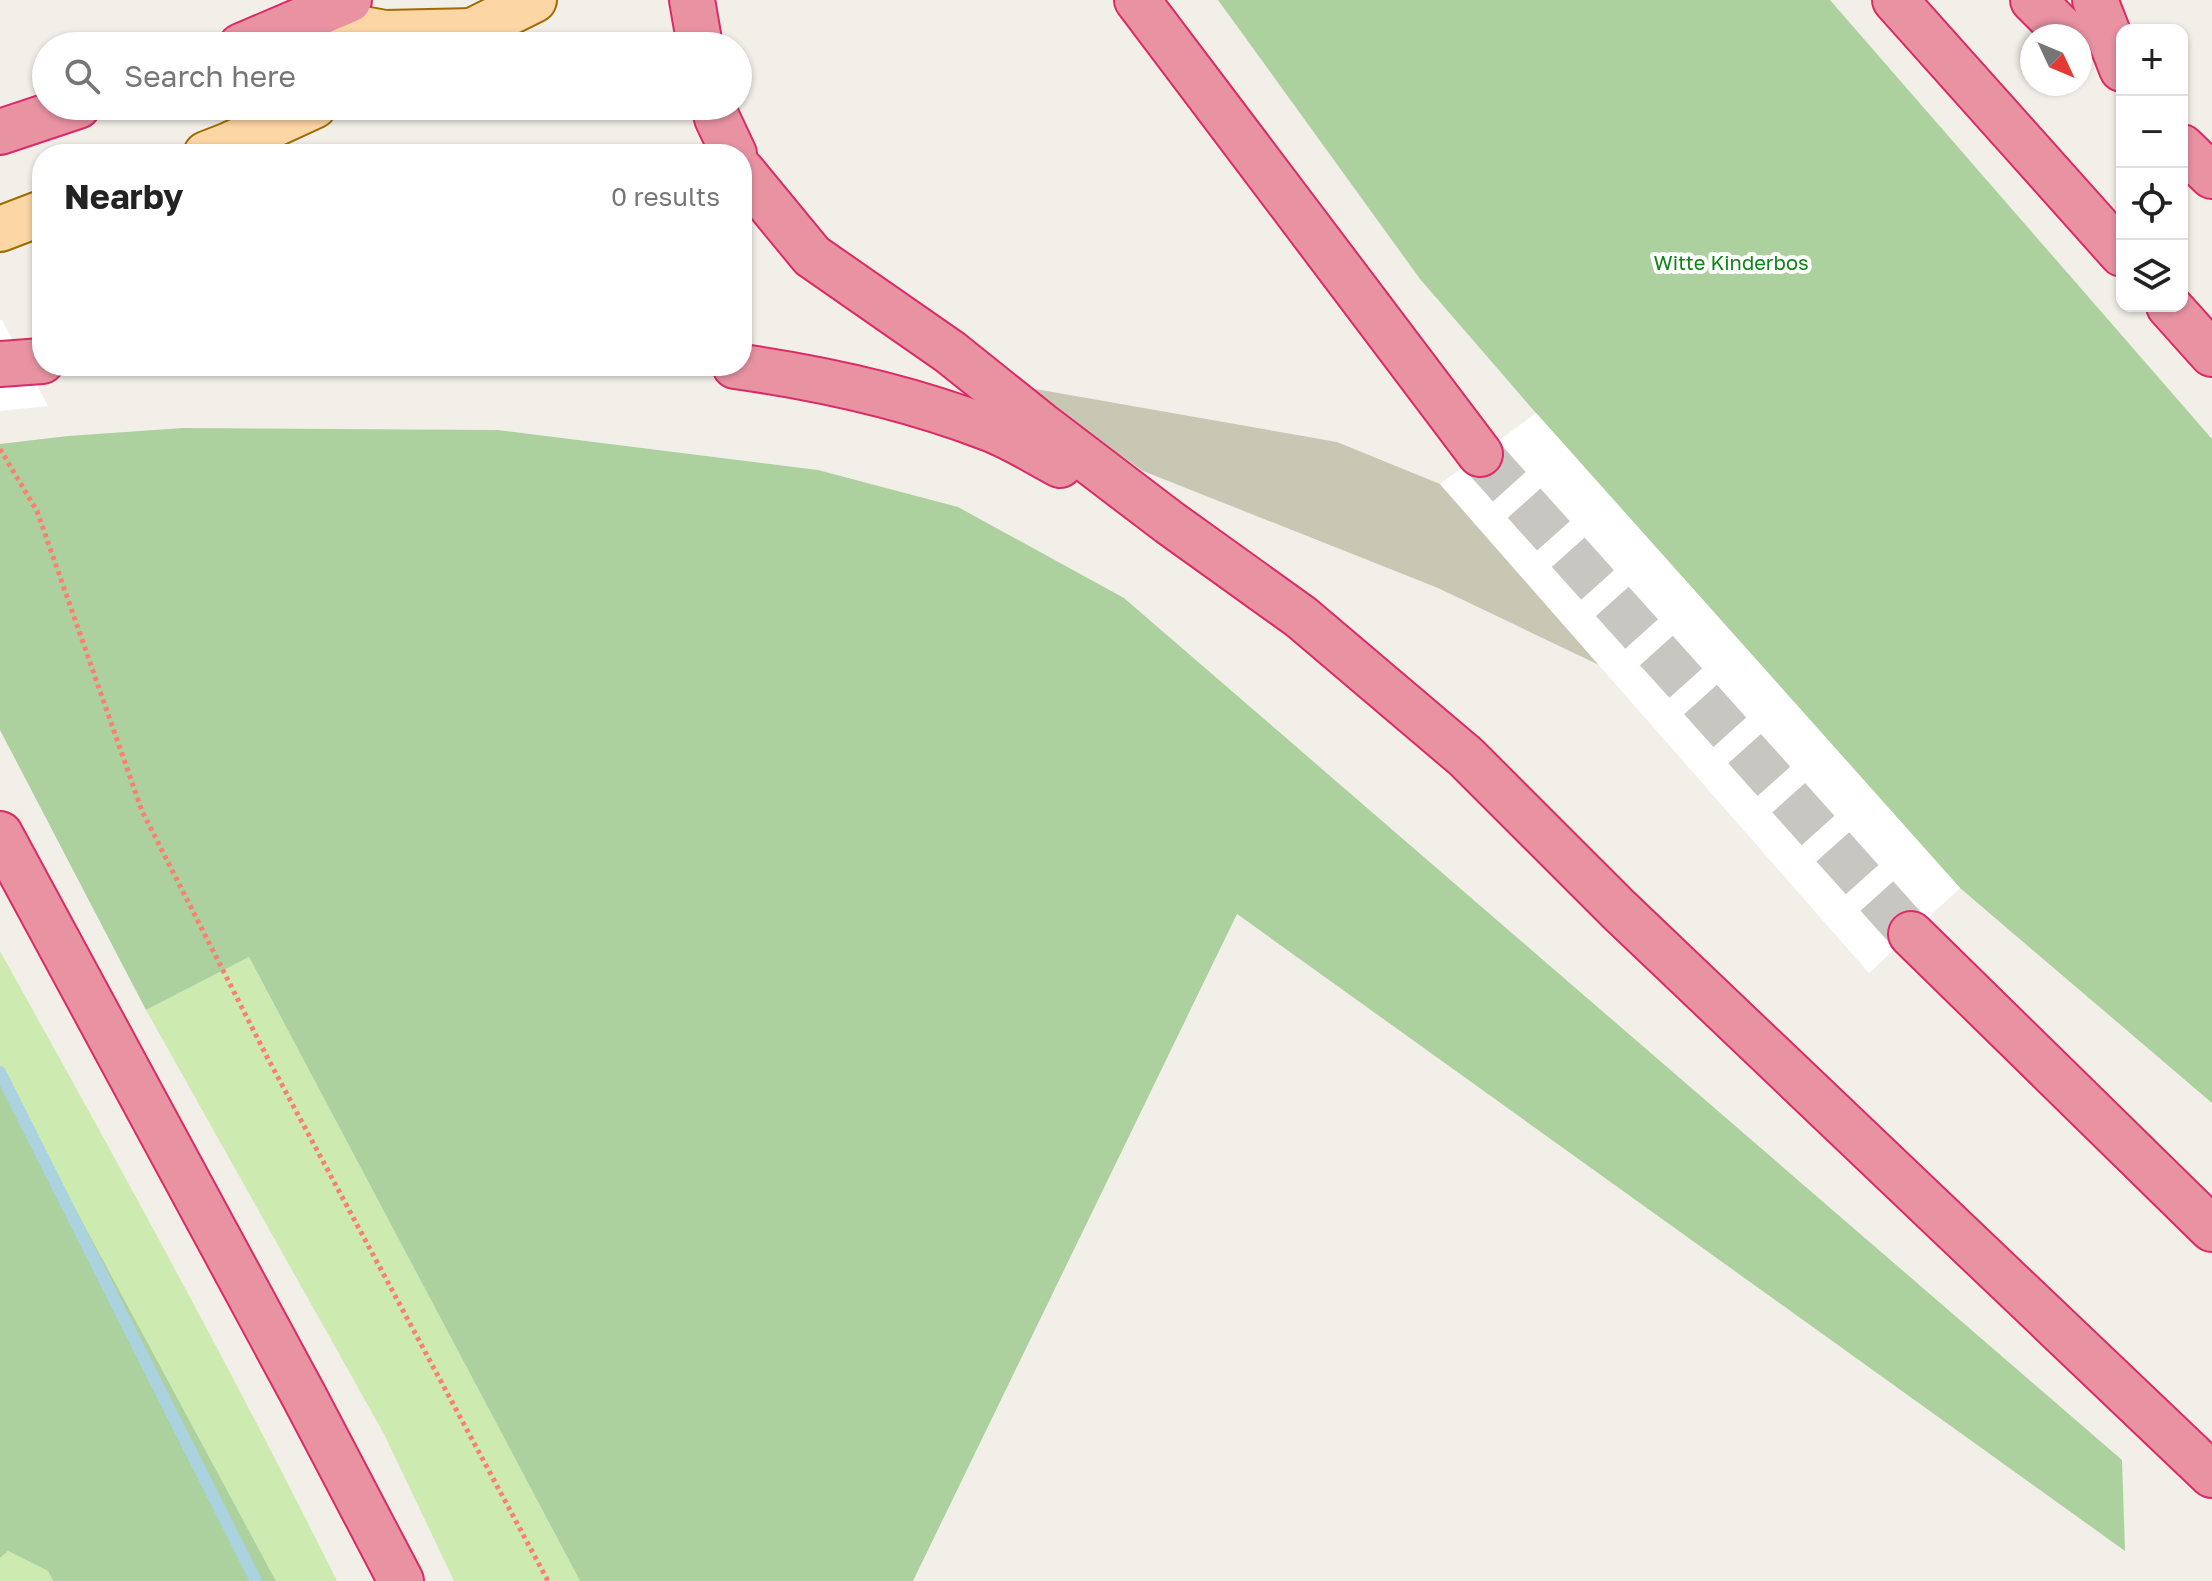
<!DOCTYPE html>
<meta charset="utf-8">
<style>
:root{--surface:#fff;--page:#f2f2f2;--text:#222;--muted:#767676;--line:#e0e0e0}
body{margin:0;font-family:"Golos Text",sans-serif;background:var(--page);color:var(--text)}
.controls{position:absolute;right:24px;top:24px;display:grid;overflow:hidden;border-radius:16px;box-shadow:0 2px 6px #0004}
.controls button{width:72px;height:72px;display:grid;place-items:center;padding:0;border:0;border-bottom:2px solid var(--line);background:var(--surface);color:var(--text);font:40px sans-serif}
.compass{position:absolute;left:2020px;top:24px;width:72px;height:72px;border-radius:50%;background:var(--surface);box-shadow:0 2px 6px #0004;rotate:134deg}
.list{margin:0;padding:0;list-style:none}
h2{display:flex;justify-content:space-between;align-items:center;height:104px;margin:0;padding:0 32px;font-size:34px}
h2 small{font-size:26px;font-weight:400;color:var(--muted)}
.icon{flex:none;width:44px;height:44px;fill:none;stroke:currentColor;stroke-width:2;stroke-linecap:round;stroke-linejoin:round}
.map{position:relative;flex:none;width:2212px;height:1581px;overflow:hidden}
.search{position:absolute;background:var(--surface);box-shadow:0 2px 6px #0004;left:32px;top:32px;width:720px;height:88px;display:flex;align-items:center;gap:20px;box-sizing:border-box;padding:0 28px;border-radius:44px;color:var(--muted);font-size:30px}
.panel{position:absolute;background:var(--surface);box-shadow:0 2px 6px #0004;left:32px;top:144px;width:720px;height:232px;border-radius:32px}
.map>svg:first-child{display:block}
</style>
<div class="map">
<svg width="2212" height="1581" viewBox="0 0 2212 1581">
<rect width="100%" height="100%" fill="#f2efe9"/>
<polygon fill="#c7c7b4" points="1024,387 1337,442 1440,484 1599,665 1438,588 1143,471"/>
<g fill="#cdebb0">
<path d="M0,951C116,1159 231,1368 337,1581H276L0,1069Z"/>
<polygon points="249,957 580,1581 454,1581 384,1434 146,1010"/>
<polygon points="8,1551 48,1571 53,1581 0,1581 0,1558"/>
</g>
<g fill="#add19e">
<polygon points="1218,0 1830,0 2212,439 2212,1103 1960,888 1536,413 1420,279"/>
<polygon points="183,428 497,430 818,470 958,507 1124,598 2122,1460 2125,1551 1237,914 913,1581 580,1581 249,957 146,1010 0,730 0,444 68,436"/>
<polygon points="0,1069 276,1581 53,1581 48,1571 8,1551 0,1558"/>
</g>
<g fill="#fff">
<polygon points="0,320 2,320 48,406 0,411"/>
<polygon points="1536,413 1960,888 1869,973 1440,484"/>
</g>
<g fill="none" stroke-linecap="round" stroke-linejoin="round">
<polyline stroke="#aad3df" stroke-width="12" points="0,1072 256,1581"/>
<polyline stroke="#c8c6c1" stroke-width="44" stroke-dasharray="44 22" stroke-linecap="butt" points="1480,454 1911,934"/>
<defs>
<g id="primary">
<polyline points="308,19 385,33 474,31"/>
<polyline points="448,43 534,0"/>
<polyline points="206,154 229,145 314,106"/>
<polyline points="0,229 42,213"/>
</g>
<g id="highway">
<polyline points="692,0 700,46"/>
<polyline points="1137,0 1480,454"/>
<polyline points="1895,0 2122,254"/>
<polyline points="2033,0 2069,36"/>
<polyline points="2095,0 2122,69"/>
<polyline points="241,46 349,0"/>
<polyline points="714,106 717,118 734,154"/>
<polyline points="0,132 78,106"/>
<polyline points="2182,147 2212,176"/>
<polyline points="742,171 812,256 950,352 1040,424 1170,523 1301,617 1466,757 1619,910 2212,1475"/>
<polyline points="2169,306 2212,354"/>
<polyline points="0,364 42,361"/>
<path d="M735,366C821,378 907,397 988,428C1013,437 1037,453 1060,465"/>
<polyline points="0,834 305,1398 401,1581"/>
<polyline points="1911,934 2212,1229"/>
</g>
</defs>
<use href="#primary" stroke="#a06b00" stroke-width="48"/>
<use href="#highway" stroke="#dc2a67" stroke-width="48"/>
<polyline stroke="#fa8072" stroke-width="5" stroke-dasharray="4 4" stroke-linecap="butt" points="0,449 37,511 142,811 266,1055 548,1581"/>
<use href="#primary" stroke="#fcd6a4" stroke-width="44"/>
<use href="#highway" stroke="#e892a2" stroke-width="44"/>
</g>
<g text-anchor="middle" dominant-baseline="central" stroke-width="8" stroke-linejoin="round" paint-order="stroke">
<g font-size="20" fill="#0c8416" stroke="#fff">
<text x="1731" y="262">Witte Kinderbos</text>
</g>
</g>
</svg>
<div class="controls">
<button>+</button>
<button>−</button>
<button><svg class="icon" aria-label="locate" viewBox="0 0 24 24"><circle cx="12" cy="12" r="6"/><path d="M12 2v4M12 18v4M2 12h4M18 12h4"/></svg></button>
<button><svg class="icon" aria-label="layers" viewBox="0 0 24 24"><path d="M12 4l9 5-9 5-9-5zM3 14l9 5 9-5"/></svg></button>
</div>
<svg class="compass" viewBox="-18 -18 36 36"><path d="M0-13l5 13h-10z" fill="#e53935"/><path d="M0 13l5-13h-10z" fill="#767676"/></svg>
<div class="search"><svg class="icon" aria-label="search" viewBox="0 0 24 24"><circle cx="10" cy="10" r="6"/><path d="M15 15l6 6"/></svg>Search here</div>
<section class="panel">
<h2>Nearby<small>0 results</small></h2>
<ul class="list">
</ul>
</section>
</div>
